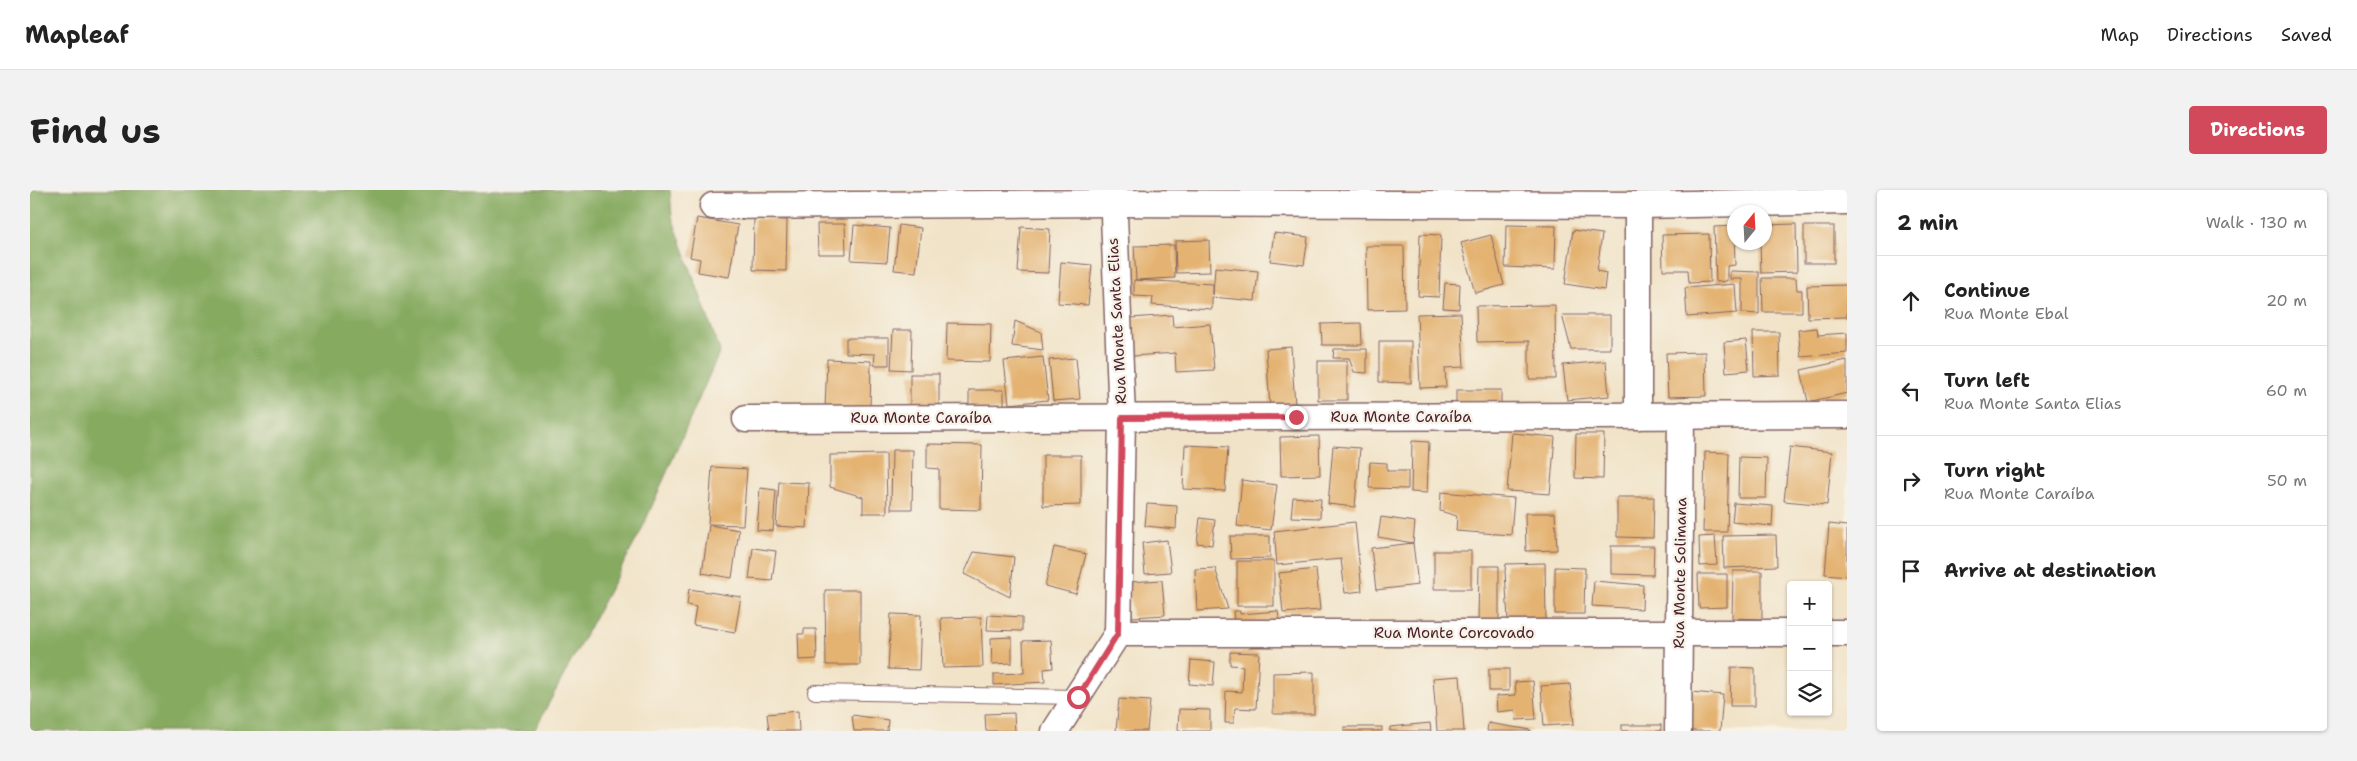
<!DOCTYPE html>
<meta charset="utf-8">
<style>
:root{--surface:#fff;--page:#f2f2f2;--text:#222;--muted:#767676;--line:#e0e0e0;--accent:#d1495b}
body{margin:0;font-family:"Shantell Sans",sans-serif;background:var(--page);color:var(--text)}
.controls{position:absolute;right:15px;bottom:15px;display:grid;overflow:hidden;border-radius:5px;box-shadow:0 1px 4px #0004}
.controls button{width:45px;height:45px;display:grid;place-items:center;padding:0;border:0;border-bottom:1px solid var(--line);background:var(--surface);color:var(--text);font:25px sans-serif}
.compass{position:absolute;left:1697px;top:15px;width:45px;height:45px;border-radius:50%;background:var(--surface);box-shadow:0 1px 4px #0004;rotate:18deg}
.stop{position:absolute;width:15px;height:15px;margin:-11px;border:4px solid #d1495b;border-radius:50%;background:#fff}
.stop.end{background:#d1495b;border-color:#fff;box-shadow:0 1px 5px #0008}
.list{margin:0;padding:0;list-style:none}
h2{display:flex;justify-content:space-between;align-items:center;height:65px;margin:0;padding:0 20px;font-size:21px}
h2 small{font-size:16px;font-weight:400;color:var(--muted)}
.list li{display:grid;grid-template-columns:32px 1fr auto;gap:15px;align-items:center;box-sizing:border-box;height:90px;padding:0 20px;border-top:1px solid var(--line)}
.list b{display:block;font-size:19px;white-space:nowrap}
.list p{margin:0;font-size:16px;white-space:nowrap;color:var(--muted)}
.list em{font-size:16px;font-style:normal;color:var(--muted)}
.icon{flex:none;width:28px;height:28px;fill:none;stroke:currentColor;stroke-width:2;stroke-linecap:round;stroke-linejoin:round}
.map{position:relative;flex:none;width:1817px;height:541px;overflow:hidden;border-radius:5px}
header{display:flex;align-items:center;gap:30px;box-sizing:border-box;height:70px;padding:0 25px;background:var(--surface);border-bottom:1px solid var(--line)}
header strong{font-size:24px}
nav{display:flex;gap:28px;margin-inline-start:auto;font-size:18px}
.intro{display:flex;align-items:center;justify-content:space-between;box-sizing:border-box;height:120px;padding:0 30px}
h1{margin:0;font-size:35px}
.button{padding:12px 22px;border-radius:5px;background:var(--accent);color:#fff;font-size:18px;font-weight:700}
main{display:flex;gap:30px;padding:0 30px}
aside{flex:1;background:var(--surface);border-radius:5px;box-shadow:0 1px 4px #0004}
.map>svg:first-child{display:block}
</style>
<header>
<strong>Mapleaf</strong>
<nav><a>Map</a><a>Directions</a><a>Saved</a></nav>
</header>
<div class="intro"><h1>Find us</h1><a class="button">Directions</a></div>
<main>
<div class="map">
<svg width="1817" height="541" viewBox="0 0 1817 541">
<rect width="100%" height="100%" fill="#f7f3e8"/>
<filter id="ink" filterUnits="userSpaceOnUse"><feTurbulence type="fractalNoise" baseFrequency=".02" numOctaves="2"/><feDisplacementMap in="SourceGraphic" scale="10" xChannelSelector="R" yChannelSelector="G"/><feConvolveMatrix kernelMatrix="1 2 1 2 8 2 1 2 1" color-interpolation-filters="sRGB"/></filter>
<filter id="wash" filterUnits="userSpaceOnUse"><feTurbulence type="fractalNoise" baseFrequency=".0096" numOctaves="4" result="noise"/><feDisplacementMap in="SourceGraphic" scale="20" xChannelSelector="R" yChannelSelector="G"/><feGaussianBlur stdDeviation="1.12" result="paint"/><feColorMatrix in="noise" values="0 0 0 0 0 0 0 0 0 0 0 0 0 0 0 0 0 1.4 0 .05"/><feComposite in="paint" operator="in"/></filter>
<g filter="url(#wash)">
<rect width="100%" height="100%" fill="#f1e3c8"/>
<polygon fill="#86aa60" stroke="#686446" points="0,0 640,0 642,27 690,161 611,341 504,541 0,541"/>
<g id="blocks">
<g fill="#e4b372">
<polygon points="667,28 708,35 699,87 668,82 670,69 660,67"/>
<polygon points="724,29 757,30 756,81 723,80"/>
<polygon points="787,34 815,34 816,64 788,64"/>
<polygon points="1766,34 1767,82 1731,83 1730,52 1734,52 1734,35"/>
<polygon points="824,35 860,38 857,72 821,70"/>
<polygon points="869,35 891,38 886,82 864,80"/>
<polygon points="1476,35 1526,36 1525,79 1475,77"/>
<polygon points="1704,36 1705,75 1697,76 1697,91 1686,92 1684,37"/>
<rect x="1774" y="36" width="30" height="37"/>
<polygon points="991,37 1020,39 1018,83 988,82"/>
<polygon points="1543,40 1572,44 1567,81 1576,83 1574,100 1535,94"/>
<polygon points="1244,43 1278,47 1274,75 1240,71"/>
<polygon points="1390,44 1411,45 1409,107 1388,106"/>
<polygon points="1679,44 1680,92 1659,93 1658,80 1633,80 1632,45"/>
<polygon points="1461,45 1474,95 1445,103 1431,53"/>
<polygon points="1179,50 1180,82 1146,83 1145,51"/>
<polygon points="1144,55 1145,88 1106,90 1104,56"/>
<polygon points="1336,56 1374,56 1375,119 1337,120"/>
<polygon points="1031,72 1062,75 1058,115 1028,113"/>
<polygon points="1185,77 1228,81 1225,111 1182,107 1182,119 1122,115 1123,107 1104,106 1104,90 1183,94 1183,105"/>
<polygon points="1700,81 1729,82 1729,124 1712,123 1712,89 1700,89"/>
<polygon points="1732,88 1766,88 1767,100 1772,100 1772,122 1733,122"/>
<polygon points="1415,93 1430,94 1429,119 1413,118"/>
<polygon points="1705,94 1707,123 1657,127 1655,98"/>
<polygon points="1817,95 1817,127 1778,128 1777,96"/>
<polygon points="1525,115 1526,189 1499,189 1499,151 1447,152 1446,116"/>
<polygon points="1431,123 1434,177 1415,178 1416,197 1390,198 1387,124"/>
<polygon points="1142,125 1143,137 1180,134 1184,180 1146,182 1145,163 1103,166 1101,128"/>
<polygon points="1532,125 1580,125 1580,159 1541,159"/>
<polygon points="985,131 1011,142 1013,160 982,156"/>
<polygon points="917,133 961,134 960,172 916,171"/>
<polygon points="1331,133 1332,155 1292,155 1291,134"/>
<polygon points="1787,138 1788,145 1817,143 1817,163 1771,167 1768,140"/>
<polygon points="863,140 882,140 881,180 861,179"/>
<polygon points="1723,142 1749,142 1750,185 1724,186"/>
<polygon points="816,148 859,148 859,175 844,175 845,164 816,163"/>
<polygon points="1716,150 1719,180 1696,182 1694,152"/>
<polygon points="1349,151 1381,151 1381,193 1349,192"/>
<polygon points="1261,157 1265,215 1240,217 1236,159"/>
<polygon points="1304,159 1337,159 1337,183 1324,182 1319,168 1303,168"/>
<polygon points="1675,162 1676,206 1638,207 1636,163"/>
<polygon points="1013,167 1018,210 979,214 974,171"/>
<polygon points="1046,168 1050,209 1023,211 1019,170"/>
<polygon points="797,169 841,171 840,220 795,219"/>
<polygon points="1817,170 1817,203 1778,212 1771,180"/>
<rect x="1288" y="171" width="29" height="39"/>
<polygon points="1576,171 1579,206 1537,210 1533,175"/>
<rect x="880" y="184" width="29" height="31"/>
<polygon points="939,200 974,200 974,220 939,221"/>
<rect x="1426" y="200" width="45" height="15"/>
<polygon points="1482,243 1525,247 1520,304 1477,301"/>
<polygon points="1546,244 1574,244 1573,289 1545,288"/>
<polygon points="1289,246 1290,285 1251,286 1250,247"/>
<polygon points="1382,251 1399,252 1397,303 1381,302"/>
<polygon points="897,254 952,255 951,320 909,319 909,279 897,278"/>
<polygon points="1155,255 1198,257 1195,301 1153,299"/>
<polygon points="1303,256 1330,258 1325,317 1298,314"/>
<polygon points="1760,257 1802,262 1797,315 1754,311"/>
<polygon points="862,260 883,260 882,319 861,319"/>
<polygon points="1675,262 1699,263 1697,342 1673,342"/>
<polygon points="856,264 857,323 833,323 833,307 800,297 800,265"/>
<polygon points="1013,265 1051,265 1051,315 1013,316"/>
<polygon points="1709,267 1737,268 1736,308 1708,308"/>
<polygon points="1340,272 1357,273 1357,281 1378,281 1378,299 1339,298"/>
<polygon points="682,277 717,279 713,335 678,334"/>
<polygon points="1212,290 1247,295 1241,340 1207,336"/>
<polygon points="749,292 779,293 777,338 746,336"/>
<polygon points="730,298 746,300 743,341 727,340"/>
<polygon points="1411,302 1484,308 1481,345 1426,341 1427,326 1410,321"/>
<polygon points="1263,307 1291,309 1290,328 1261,327"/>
<polygon points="1587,307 1624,307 1623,348 1587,347"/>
<polygon points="1704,313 1743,316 1742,336 1702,332"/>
<polygon points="1117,314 1147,316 1146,339 1115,336"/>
<polygon points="1495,323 1525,323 1527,360 1496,361"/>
<polygon points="1351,327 1385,332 1383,353 1348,347"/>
<polygon points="1170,328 1185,330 1182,355 1167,353"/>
<polygon points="1325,332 1332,401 1315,403 1311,369 1247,375 1244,341"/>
<polygon points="1799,334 1817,336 1817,386 1795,384"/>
<polygon points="679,335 709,340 702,388 672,383"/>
<polygon points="1746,345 1747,376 1694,378 1693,346"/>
<polygon points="1200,346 1240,346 1240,368 1201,369"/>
<polygon points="1685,346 1687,375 1670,376 1669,347"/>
<polygon points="1137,350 1141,382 1115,384 1112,353"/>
<polygon points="1383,353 1388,395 1346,400 1341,358"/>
<polygon points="1581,356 1624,356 1623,385 1581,384"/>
<polygon points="1024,357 1056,364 1046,404 1015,396"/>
<polygon points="723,358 746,361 742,391 719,389"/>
<rect x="1404" y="361" width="37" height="38"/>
<polygon points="944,362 984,367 980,407 934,384"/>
<rect x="1207" y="371" width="37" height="45"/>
<polygon points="1515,373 1516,429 1478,430 1475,381 1476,374"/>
<polygon points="1449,376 1469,376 1469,433 1448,433"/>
<polygon points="1525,377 1555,378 1554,424 1525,424"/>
<polygon points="1185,378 1198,419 1167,421 1165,379"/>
<polygon points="1286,379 1290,420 1253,423 1249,383"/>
<polygon points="1703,381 1732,381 1732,429 1702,428"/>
<polygon points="1668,384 1697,384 1697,417 1669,418"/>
<polygon points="1132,390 1135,425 1102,427 1099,392"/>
<polygon points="1564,391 1613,395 1612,419 1562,416"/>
<polygon points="659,399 711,407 705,442 663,435 666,417 657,415"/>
<polygon points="795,400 830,400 830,475 796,475"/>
<polygon points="1203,421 1210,421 1210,424 1248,421 1250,436 1205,440"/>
<polygon points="861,424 891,425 889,480 858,479"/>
<polygon points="958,425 992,427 992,441 957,440"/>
<polygon points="951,427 953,477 913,478 911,428"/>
<polygon points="774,439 786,439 787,469 769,470 768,444 774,444"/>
<polygon points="982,447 982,473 962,474 961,448"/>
<polygon points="1021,450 1023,478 1014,479 1015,492 964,495 964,484 994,483 993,451"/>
<polygon points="1200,462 1229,463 1226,519 1205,518 1204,533 1195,533 1196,501 1212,502 1213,476 1200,475"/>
<polygon points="1161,470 1185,472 1183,496 1159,494"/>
<polygon points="1701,477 1725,478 1725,516 1700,516"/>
<rect x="1459" y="479" width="20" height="22"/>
<polygon points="1284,482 1284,524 1243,524 1243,483"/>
<polygon points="1430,486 1434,541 1407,541 1403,488"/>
<polygon points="1503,491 1506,529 1486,530 1485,520 1467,522 1466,506 1486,505 1485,492"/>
<polygon points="1540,494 1544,534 1514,536 1511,496"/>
<polygon points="1661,502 1693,505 1690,541 1657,541"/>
<polygon points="1089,509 1120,511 1117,541 1086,541"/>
<polygon points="1149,519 1180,520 1180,541 1148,541"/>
<polygon points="768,521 769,541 739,541 737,524"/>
<polygon points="984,523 985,541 956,541 955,524"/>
<polygon points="822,525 858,530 857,541 824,541"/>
<polygon points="1400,533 1401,541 1360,541 1360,537"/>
<polygon points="1458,533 1501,540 1501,541 1457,541"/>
<rect x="1592" y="535" width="39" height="6"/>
<rect x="1314" y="537" width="38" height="4"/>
</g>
</g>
</g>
<g filter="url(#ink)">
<use href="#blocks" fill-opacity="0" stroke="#846462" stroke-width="1"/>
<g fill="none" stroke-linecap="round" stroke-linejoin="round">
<defs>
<polyline id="lane" points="785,502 1048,507"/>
<g id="street">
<polyline points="1083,0 1092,228 1088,443"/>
<polyline points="1608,15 1608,226"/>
<polyline points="683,16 1082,13 1608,15 1817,11"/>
<polyline points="716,229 1817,225"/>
<polyline points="1088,443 1761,443"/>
<polyline points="1798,443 1817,443"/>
<polyline points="1025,541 1088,443"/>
<polyline points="1648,541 1651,225"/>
</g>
</defs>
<use href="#lane" stroke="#846462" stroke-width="16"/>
<use href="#street" stroke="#846462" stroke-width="29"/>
<use href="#lane" stroke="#fff" stroke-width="14"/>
<use href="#street" stroke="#fff" stroke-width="26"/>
</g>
</g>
<g fill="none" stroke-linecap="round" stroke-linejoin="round" filter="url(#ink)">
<polyline stroke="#d1495b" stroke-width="6" points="1048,507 1088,443 1092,228 1266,227"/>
</g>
<g text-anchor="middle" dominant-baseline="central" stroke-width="5" stroke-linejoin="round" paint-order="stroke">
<g font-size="15" fill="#4a1f2b" stroke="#f7f3e8">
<text transform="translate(1087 131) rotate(-93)">Rua Monte Santa Elias</text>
<text x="1371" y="227">Rua Monte Caraíba</text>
<text x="891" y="228">Rua Monte Caraíba</text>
<text transform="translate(1650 383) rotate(-89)">Rua Monte Solimana</text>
<text x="1424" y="443">Rua Monte Corcovado</text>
</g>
</g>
</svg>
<div class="controls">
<button>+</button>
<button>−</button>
<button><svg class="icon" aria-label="layers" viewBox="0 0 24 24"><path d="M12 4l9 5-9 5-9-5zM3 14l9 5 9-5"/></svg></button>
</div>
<svg class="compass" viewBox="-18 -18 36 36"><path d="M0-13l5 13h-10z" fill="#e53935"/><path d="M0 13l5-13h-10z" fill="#767676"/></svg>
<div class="stop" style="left:1048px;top:507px"></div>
<div class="stop end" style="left:1266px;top:227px"></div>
</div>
<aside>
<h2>2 min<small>Walk · 130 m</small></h2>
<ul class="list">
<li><svg class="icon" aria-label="ahead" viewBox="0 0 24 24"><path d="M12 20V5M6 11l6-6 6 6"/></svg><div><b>Continue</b><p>Rua Monte Ebal</p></div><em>20 m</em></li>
<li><svg class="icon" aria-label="left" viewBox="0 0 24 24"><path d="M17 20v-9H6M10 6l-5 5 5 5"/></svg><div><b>Turn left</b><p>Rua Monte Santa Elias</p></div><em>60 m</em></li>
<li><svg class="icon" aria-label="right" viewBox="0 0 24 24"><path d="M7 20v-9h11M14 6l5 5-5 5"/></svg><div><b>Turn right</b><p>Rua Monte Caraíba</p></div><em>50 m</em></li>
<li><svg class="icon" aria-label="arrive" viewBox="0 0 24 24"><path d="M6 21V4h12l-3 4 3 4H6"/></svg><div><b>Arrive at destination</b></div></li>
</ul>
</aside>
</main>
